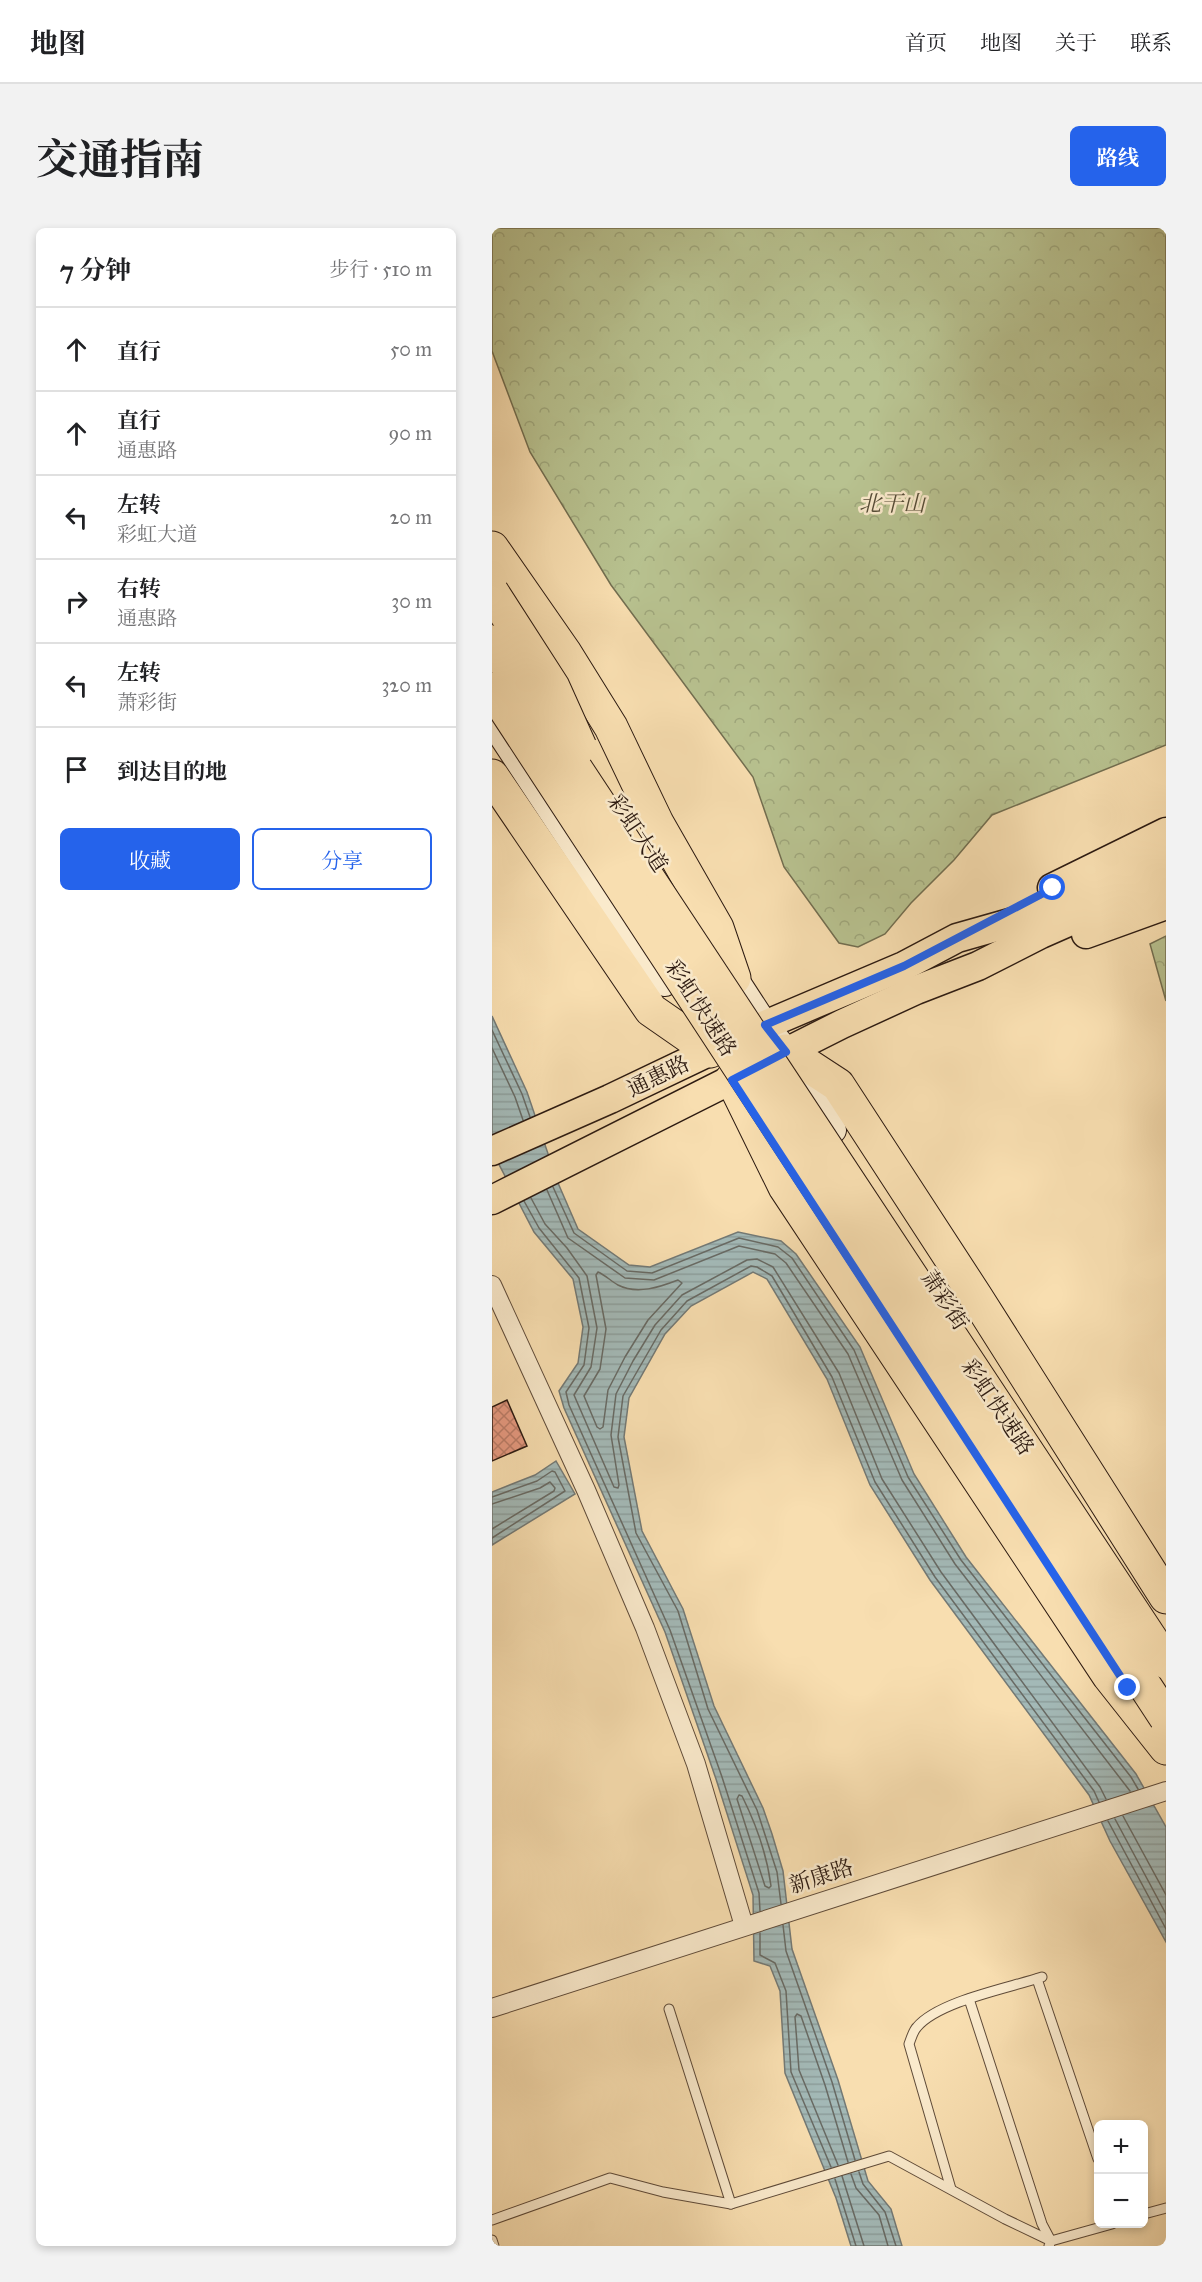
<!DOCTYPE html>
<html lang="zh">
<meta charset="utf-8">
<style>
:root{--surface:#fff;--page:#f2f2f2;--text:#202124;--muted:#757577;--line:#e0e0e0;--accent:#2563eb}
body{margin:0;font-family:"IM FELL Great Primer","Noto Serif SC",serif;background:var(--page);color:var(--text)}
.controls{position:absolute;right:18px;bottom:18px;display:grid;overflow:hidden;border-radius:9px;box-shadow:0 3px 9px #0003}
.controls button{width:54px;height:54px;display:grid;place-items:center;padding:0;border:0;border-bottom:2px solid var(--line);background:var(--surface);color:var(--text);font:30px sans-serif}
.stop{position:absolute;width:18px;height:18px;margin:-14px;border:4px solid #2563eb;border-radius:50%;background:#fff}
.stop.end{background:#2563eb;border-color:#fff;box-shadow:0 2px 6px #0008}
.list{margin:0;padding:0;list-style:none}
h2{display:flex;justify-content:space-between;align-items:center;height:78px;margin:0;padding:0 24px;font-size:26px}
h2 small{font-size:20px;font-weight:400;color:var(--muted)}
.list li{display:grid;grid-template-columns:39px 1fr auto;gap:18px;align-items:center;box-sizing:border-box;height:84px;padding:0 24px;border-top:2px solid var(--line)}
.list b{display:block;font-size:22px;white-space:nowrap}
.list p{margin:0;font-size:20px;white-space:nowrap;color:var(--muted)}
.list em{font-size:20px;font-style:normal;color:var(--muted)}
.actions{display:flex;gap:12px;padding:18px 24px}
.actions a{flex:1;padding:14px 0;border:2px solid var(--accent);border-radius:9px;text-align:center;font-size:21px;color:var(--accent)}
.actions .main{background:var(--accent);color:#fff}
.icon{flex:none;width:33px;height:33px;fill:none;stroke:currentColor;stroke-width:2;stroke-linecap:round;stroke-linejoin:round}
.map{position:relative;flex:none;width:674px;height:2018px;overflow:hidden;border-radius:9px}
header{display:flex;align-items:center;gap:36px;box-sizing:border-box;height:84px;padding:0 30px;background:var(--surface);border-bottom:2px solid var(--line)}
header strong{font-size:28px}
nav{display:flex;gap:33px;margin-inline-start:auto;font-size:21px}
.intro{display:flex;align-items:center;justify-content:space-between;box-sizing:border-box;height:144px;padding:0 36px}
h1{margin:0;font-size:42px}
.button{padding:15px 27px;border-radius:9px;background:var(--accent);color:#fff;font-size:21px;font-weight:700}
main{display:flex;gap:36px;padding:0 36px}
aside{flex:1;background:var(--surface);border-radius:9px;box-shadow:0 3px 9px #0003}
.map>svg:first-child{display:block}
</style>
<header>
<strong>地图</strong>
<nav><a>首页</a><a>地图</a><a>关于</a><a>联系</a></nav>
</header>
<div class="intro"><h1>交通指南</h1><a class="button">路线</a></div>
<main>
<aside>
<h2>7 分钟<small>步行 · 510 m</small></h2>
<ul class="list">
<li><svg class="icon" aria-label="ahead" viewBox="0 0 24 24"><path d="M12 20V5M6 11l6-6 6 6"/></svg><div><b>直行</b></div><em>50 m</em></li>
<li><svg class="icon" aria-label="ahead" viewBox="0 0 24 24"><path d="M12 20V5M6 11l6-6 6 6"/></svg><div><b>直行</b><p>通惠路</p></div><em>90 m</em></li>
<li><svg class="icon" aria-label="left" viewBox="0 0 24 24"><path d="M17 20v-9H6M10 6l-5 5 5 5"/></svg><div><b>左转</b><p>彩虹大道</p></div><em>20 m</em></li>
<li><svg class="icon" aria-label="right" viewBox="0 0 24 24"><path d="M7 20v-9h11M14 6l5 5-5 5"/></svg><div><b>右转</b><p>通惠路</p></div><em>30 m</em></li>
<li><svg class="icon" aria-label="left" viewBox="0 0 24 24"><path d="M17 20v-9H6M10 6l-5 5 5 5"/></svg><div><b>左转</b><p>萧彩街</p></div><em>320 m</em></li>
<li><svg class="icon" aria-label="arrive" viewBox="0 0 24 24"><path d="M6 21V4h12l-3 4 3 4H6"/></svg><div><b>到达目的地</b></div></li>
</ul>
<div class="actions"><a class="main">收藏</a><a>分享</a></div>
</aside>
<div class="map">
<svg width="674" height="2018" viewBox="0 0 674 2018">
<defs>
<pattern id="forest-crowns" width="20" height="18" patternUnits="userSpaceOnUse" patternTransform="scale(1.5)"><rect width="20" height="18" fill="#b8c290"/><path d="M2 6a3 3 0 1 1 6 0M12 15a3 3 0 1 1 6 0" fill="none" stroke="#9ea67b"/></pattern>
<pattern id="water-rules" width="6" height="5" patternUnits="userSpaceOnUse" patternTransform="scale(1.5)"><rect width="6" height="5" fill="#a3b9b7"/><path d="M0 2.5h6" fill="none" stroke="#8c9e9c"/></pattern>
<pattern id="building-cross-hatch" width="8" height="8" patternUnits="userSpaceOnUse" patternTransform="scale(1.5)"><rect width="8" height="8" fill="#e59980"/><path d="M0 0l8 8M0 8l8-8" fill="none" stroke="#ba7c67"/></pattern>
</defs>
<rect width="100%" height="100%" fill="#f8deb0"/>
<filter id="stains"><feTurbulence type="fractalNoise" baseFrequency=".00333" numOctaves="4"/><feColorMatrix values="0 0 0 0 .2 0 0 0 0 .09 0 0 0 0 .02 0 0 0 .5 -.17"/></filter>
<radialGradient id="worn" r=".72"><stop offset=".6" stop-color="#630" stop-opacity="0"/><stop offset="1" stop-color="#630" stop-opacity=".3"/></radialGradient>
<g fill="url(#forest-crowns)" stroke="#726e50" stroke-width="1.5">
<polygon points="0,0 674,0 674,517 500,587 462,632 419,675 393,706 366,719 347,715 292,639 261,549 119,357 38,224 0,123"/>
<polygon points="674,708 674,773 658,716"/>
</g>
<g fill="url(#water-rules)" stroke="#737975" stroke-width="1.5">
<polygon points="0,788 35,864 66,955 86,1001 137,1037 158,1039 246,1004 289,1013 304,1026 368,1119 422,1246 474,1329 644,1546 674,1599 674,1714 618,1613 597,1567 438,1352 378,1257 335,1151 275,1051 261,1044 199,1078 173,1106 137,1170 132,1209 150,1303 191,1381 222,1478 271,1580 280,1606 291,1643 300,1721 346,1852 376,1953 399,1981 410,2018 359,2018 344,1970 293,1845 288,1763 278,1738 262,1733 261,1667 224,1551 173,1404 72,1180 67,1163 86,1135 91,1099 81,1051 42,1004 0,923"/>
<polygon points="64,1233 83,1266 0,1317 0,1264 43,1247"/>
</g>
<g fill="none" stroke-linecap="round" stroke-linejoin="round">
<g stroke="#686a64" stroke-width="1.5">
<polyline points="0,802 30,866 38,889"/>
<polyline points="0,820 23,869 31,892"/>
<polyline points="61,959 82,1005 135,1043 160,1045 247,1010 286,1019 300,1030 362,1122 416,1249 469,1332 639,1549 646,1561"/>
<polyline points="55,962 76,1010 133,1050 162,1052 247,1018 283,1026 294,1035 356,1126 410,1252 463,1336 638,1563"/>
<polyline points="39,970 53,996 75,1020 95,1048 105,1100 99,1139 82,1167 122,1259 126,1260 127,1257 119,1207 124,1166 141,1133 163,1097 190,1067 255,1032 265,1031 281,1039 347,1145 390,1251 449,1344 608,1559 614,1571"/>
<polyline points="32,973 47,1000 87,1050 97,1100 92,1137 74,1164 77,1177 178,1402 230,1549 267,1665 268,1683"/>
<path d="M106,1044C113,1047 119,1053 126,1057C145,1067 168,1059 186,1052L190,1055L156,1092L133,1129L116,1162L111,1199L108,1201L105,1199L92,1168L108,1141L114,1101L104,1047Z"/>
<polyline points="0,1269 45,1253 60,1243 63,1244 73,1263 0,1310"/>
<polyline points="0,1276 48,1260 58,1254 63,1260 62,1263 0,1301"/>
<path d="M247,1567L250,1568C264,1596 275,1627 279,1658L277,1660L273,1658L245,1571Z"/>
<polyline points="631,1588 674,1667"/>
<polyline points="623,1591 674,1686"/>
<polyline points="616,1593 674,1701"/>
<polyline points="289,1676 285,1644 265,1582 216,1481 186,1383 144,1305 126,1209 131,1168 169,1102 195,1073 259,1038 265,1039 280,1048 340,1149 383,1254 443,1349 602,1563 607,1574"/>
<polyline points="291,1697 294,1723 340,1854 363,1932"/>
<polyline points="268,1705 268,1727 283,1735 294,1763 299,1844 339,1939"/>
<polyline points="346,1937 307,1842 303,1789 305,1786 309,1788 333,1857 356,1934"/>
<polyline points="367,1944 371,1956 393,1984 404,2018"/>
<polyline points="359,1946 364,1960 387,1987 396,2018"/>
<polyline points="350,1948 372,2018"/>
<polyline points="343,1951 364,2018"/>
</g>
</g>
<polygon fill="url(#building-cross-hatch)" stroke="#2c1a11" stroke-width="1.5" points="15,1172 35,1218 0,1233 0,1179"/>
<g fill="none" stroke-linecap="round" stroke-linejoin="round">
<defs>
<g id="lane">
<polyline points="545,1751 606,1931"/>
<polyline points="477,1771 550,1996 559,2013"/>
<polyline points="177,1781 239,1976"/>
<path d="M459,1961L417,1816C419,1811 421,1803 425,1799C447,1773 517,1760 550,1749"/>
<polyline points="652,1986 674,1980"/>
<polyline points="0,1992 118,1950 171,1964 239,1976 397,1928 513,1991 559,2013"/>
<polyline points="0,2012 2,2018"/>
<polyline points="557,2018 559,2013 620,1996"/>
</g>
<g id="street">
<polyline points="0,1057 94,1262 153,1400 204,1536 252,1698"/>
<polyline points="0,1780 674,1563"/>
</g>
<g id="secondary">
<polyline points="0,493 173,755"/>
<polyline points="232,734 273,797 294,823 341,902"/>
</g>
<g id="primary">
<polyline points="560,660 674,604"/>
<polyline points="594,706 674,677"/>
<polyline points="0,923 118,871 273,797 412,738 465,710 546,687 674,629"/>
<polyline points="0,972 350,796 424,762 486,738 549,706 674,651"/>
</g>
<g id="highway">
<polyline points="0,320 73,425 119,499 165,595 225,700 242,750"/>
<polyline points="0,548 159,782 218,823"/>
<polyline points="294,823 346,857 484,1069 674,1369"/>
<polyline points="240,851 293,959 617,1448 674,1520"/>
</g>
</defs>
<use href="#lane" stroke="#5f4b39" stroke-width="11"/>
<use href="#street" stroke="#5f4b39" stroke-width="20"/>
<use href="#secondary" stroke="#2c1a11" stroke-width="28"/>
<use href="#primary" stroke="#2c1a11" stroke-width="31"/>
<use href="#highway" stroke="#2c1a11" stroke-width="35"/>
<use href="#lane" stroke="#faeacc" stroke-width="9"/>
<use href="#street" stroke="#faeacc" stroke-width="18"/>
<use href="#secondary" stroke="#faeacc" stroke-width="26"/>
<use href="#primary" stroke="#f8deb0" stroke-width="28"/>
<use href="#highway" stroke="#f8deb0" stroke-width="33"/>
<defs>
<g id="highway-bridge">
<polyline points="0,364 61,459 88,519"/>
<polyline points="0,414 674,1434"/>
<polyline points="0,461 674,1490"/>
</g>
</defs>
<use href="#highway-bridge" stroke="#2c1a11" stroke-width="35" stroke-linecap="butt"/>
<use href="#highway-bridge" stroke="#f8deb0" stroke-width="33"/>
</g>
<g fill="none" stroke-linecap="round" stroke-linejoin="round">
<polyline stroke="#2563eb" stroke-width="8" points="561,660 412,738 273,797 294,824 240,852 636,1460"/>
</g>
<g text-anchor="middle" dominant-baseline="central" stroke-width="5" stroke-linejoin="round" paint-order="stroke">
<g font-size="22" font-style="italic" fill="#564c37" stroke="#faeacc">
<text x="400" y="275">北干山</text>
</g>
<g font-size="22" fill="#2c1a11" stroke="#faeacc">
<text transform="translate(146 605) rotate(56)">彩虹大道</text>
<text transform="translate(209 780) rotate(57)">彩虹快速路</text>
<text transform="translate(166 848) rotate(-26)">通惠路</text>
<text transform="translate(453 1072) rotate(57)">萧彩街</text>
<text transform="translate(506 1179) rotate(56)">彩虹快速路</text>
<text transform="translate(329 1648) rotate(-18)">新康路</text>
</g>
</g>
<rect width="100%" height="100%" filter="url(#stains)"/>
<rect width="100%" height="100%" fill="url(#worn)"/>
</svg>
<div class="controls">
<button>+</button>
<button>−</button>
</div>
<div class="stop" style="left:561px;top:660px"></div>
<div class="stop end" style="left:636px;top:1460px"></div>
</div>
</main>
